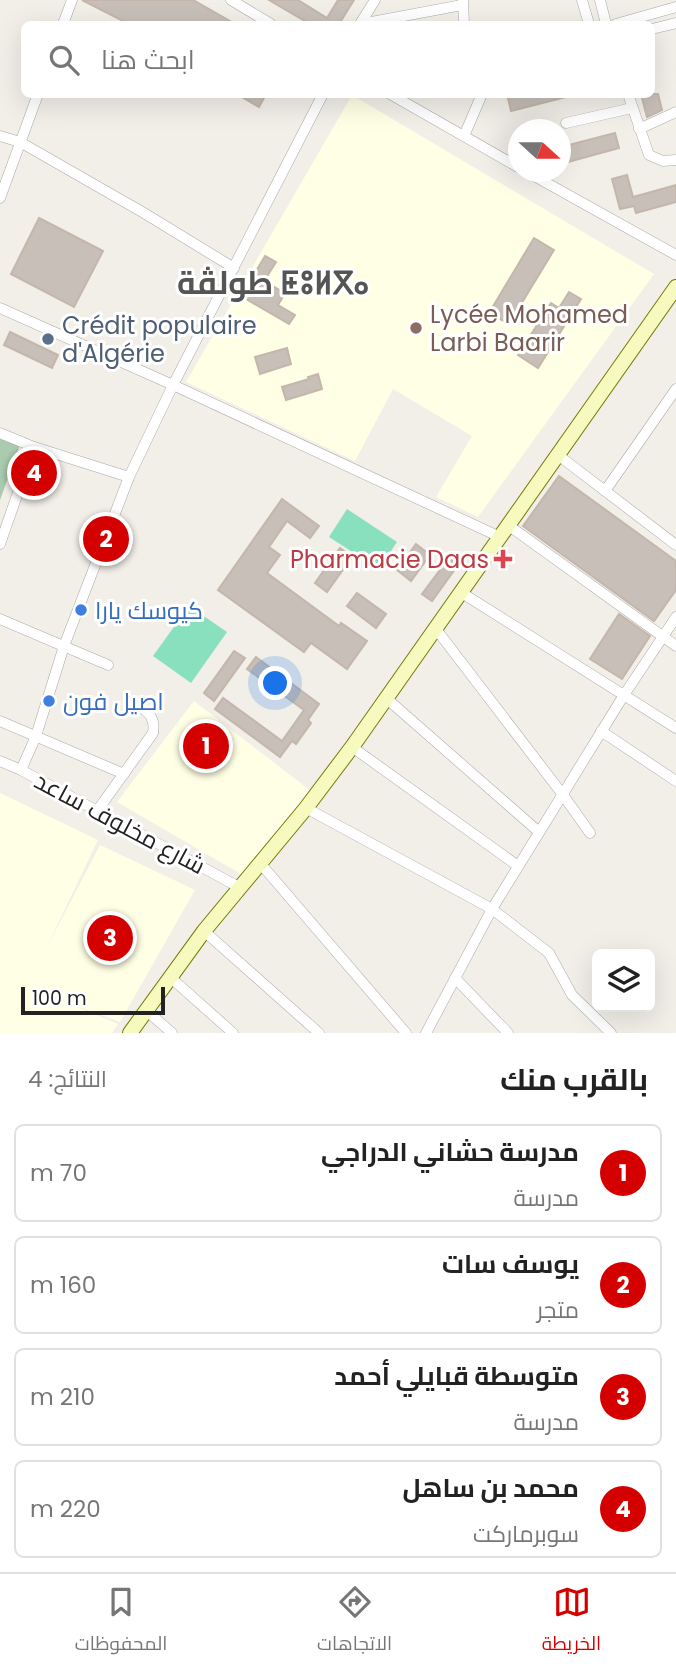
<!DOCTYPE html>
<html lang="ar">
<meta charset="utf-8">
<style>
:root{--surface:#fff;--page:#f6f6f6;--text:#222;--muted:#767676;--line:#e0e0e0;--accent:#d40000}
body{margin:0;font-family:Poppins,Cairo,"Noto Sans Tifinagh",sans-serif;background:var(--page);color:var(--text);direction:rtl}
.controls{position:absolute;right:21px;bottom:21px;display:grid;overflow:hidden;border-radius:10px;box-shadow:0 7px 28px #0002}
.controls button{width:63px;height:63px;display:grid;place-items:center;padding:0;border:0;border-bottom:2px solid var(--line);background:var(--surface);color:var(--text);font:35px sans-serif}
.compass{position:absolute;left:508px;top:119px;width:63px;height:63px;border-radius:50%;background:var(--surface);box-shadow:0 7px 28px #0002;rotate:111deg}
.scale{position:absolute;left:21px;bottom:18px;width:144px;box-sizing:border-box;padding-left:7px;border:4px solid #222;border-top:0;font-size:19px;line-height:24px;white-space:nowrap;color:#222;-webkit-text-stroke:5px #fff;paint-order:stroke}
.you{position:absolute;left:276px;top:684px;width:24px;height:24px;margin:-18px;border:5px solid #fff;border-radius:50%;background:#1a73e8;box-shadow:0 0 0 10px #1a73e833}
.badge{display:grid;place-items:center;width:46px;height:46px;border-radius:50%;background:var(--accent);color:#fff;font-size:23px;font-weight:700}
.pin{position:absolute;translate:-50% -50%;border:4px solid #fff;box-shadow:0 2px 7px #0006}
.list{margin:0;padding:0;list-style:none}
h2{display:flex;justify-content:space-between;align-items:center;height:91px;margin:0;padding:0 28px;font-size:30px}
h2 small{font-size:23px;font-weight:400;color:var(--muted)}
.list li{display:grid;grid-template-columns:46px 1fr auto;gap:21px;align-items:center;box-sizing:border-box;height:98px;margin:0 14px 14px;padding:0 14px;border:2px solid var(--line);border-radius:10px}
.list b{display:block;font-size:26px;white-space:nowrap}
.list p{margin:0;font-size:23px;white-space:nowrap;color:var(--muted)}
.list em{font-size:23px;font-style:normal;color:var(--muted)}
.icon{flex:none;width:38px;height:38px;fill:none;stroke:currentColor;stroke-width:2;stroke-linecap:round;stroke-linejoin:round}
.map{position:relative;flex:none;width:676px;height:1033px;overflow:hidden;direction:ltr}
.search{position:absolute;background:var(--surface);box-shadow:0 7px 28px #0002;left:21px;right:21px;top:21px;height:77px;display:flex;align-items:center;gap:18px;box-sizing:border-box;padding:0 24px;border-radius:10px;color:var(--muted);font-size:26px}
.sheet{height:539px;background:var(--surface)}
nav{display:flex;justify-content:space-around;align-items:center;box-sizing:border-box;height:98px;border-top:2px solid var(--line);background:var(--surface);font-size:19px;color:var(--muted)}
nav a{display:grid;justify-items:center;gap:4px}
nav .on{color:var(--accent)}
.map>svg:first-child{display:block}
</style>
<div class="map">
<svg width="676" height="1033" viewBox="0 0 676 1033">
<rect width="100%" height="100%" fill="#f2efe9"/>
<g fill="#ffffe5">
<polygon points="352,95 654,274 478,517 436,497 472,436 393,389 355,461 186,382"/>
<polygon points="194,701 311,791 241,874 117,802"/>
<polygon points="0,793 98,840 45,951 100,845 195,890 120,1022 63,1001 118,1024 112,1033 0,1033"/>
</g>
<polygon fill="#aacbaf" points="0,435 21,442 0,500"/>
<g fill="#88e0be">
<polygon points="347,509 397,542 379,569 329,537"/>
<polygon points="189,606 227,632 191,683 153,656"/>
</g>
<g fill="#c7bfb8" stroke="#c4b6ab" stroke-width="2">
<polygon points="82,0 193,0 235,24 129,24"/>
<polygon points="269,0 298,0 327,18 338,0 354,0 339,24 310,24"/>
<polygon points="237,94 266,94 259,107"/>
<polygon points="507,94 566,94 566,97 511,111"/>
<polygon points="641,94 658,94 662,110 647,117"/>
<polygon points="615,133 619,148 561,164 561,147"/>
<polygon points="627,175 633,197 676,185 676,202 636,213 634,206 620,209 612,179"/>
<polygon points="39,218 103,251 74,307 11,274"/>
<polygon points="534,238 554,250 509,324 489,313"/>
<polygon points="265,256 276,262 264,281 285,293 278,305 295,315 289,324 241,296"/>
<polygon points="569,292 581,299 538,368 518,355 551,303 559,308"/>
<polygon points="10,332 58,355 52,368 4,345"/>
<polygon points="287,348 291,364 260,374 255,357"/>
<polygon points="318,374 322,389 286,400 282,387 309,379 308,377"/>
<polygon points="559,476 676,561 676,590 654,621 523,526"/>
<polygon points="282,499 319,526 310,538 287,521 269,547 280,555 267,573 339,626 341,623 367,641 347,669 311,643 304,652 218,590"/>
<polygon points="416,544 430,555 411,581 397,570"/>
<polygon points="340,548 352,557 327,592 315,583"/>
<polygon points="449,558 458,565 432,601 422,594"/>
<polygon points="357,593 386,614 376,628 347,606"/>
<polygon points="619,614 650,636 622,679 590,659"/>
<polygon points="234,651 245,658 214,701 204,693"/>
<polygon points="256,657 319,704 308,720 311,723 296,744 292,741 280,757 215,709 223,698 282,741 304,710 247,669"/>
</g>
<g fill="none" stroke-linecap="round" stroke-linejoin="round">
<defs>
<g id="street">
<polyline points="231,0 271,24"/>
<polyline points="582,0 589,24"/>
<polyline points="600,0 606,24"/>
<polyline points="463,1 464,24"/>
<polyline points="63,24 72,0"/>
<polyline points="360,24 375,0"/>
<polyline points="361,24 462,5"/>
<polyline points="616,24 676,7"/>
<polyline points="652,29 676,23"/>
<polyline points="390,94 518,167"/>
<polyline points="628,94 649,155 663,161 676,160"/>
<polyline points="566,123 632,108"/>
<polyline points="639,129 676,112"/>
<polyline points="0,136 20,142 144,213 234,268"/>
<polyline points="464,136 482,94"/>
<polyline points="527,172 676,255"/>
<polyline points="0,198 38,94"/>
<polyline points="0,308 173,385 500,537"/>
<polyline points="0,433 34,447"/>
<polyline points="558,455 676,545"/>
<polyline points="605,491 676,389"/>
<polyline points="508,525 676,646"/>
<polyline points="0,544 34,447 129,477"/>
<polyline points="462,593 676,728"/>
<polyline points="0,619 108,665"/>
<polyline points="436,629 563,795 590,833"/>
<polyline points="386,698 539,832"/>
<polyline points="0,721 124,774"/>
<polyline points="601,731 676,781"/>
<polyline points="352,747 518,866"/>
<polyline points="0,761 21,770 239,887"/>
<polyline points="21,770 36,736 64,646 129,477 173,385 323,94"/>
<polyline points="306,808 492,909 549,953 572,995 611,1033"/>
<path d="M97,811L153,733C156,715 146,711 133,701"/>
<polyline points="260,863 406,1033"/>
<polyline points="204,931 319,1033"/>
<polyline points="170,977 233,1033"/>
<polyline points="455,978 508,1033"/>
<polyline points="146,1010 172,1033"/>
<polyline points="426,1033 492,909 624,695 676,617"/>
</g>
<polyline id="secondary" points="130,1033 204,931 306,808 352,747 676,287"/>
</defs>
<use href="#street" stroke="#a9a9a9" stroke-width="11"/>
<use href="#secondary" stroke="#707d05" stroke-width="16"/>
<use href="#street" stroke="#fff" stroke-width="10"/>
<use href="#secondary" stroke="#f7fabf" stroke-width="14"/>
</g>
<circle fill="#8d6e63" stroke="#fff" stroke-width="2.5" cx="416" cy="328" r="7"/>
<circle fill="#5c6f8a" stroke="#fff" stroke-width="2.5" cx="48" cy="339" r="7"/>
<path fill="#e0444e" stroke="#fff" stroke-width="2.5" d="M499.5 548.5h7v7h7v7h-7v7h-7v-7h-7v-7h7z"/>
<g fill="#3f7fe0" stroke="#fff" stroke-width="2.5">
<circle cx="81" cy="610" r="7"/>
<circle cx="49" cy="701" r="7"/>
</g>
<g text-anchor="middle" dominant-baseline="central" stroke-width="6" stroke-linejoin="round" paint-order="stroke">
<g font-size="24" fill="#785e54" stroke="#fff" text-anchor="start">
<text x="430" y="314">Lycée Mohamed<tspan x="430" dy="28">Larbi Baarir</tspan></text>
</g>
<g font-size="24" fill="#4e5e75" stroke="#fff" text-anchor="start">
<text x="62" y="325">Crédit populaire<tspan x="62" dy="28">d'Algérie</tspan></text>
</g>
<g font-size="24" fill="#be3a42" stroke="#fff" text-anchor="end">
<text x="489" y="559">Pharmacie Daas</text>
</g>
<g font-size="24" fill="#366cbe" stroke="#fff" text-anchor="start">
<text x="95" y="610">كيوسك يارا</text>
<text x="63" y="701">اصيل فون</text>
</g>
<g font-size="24" fill="#222" stroke="#fff">
<text transform="translate(120 823) rotate(28)">شارع مخلوف ساعد</text>
</g>
<g font-size="32" font-weight="bold" fill="#555" stroke="#fff">
<text x="273" y="282">طولڤة ⵟⵓⵍⴳⴰ</text>
</g>
</g>
</svg>
<div class="controls">
<button><svg class="icon" aria-label="layers" viewBox="0 0 24 24"><path d="M12 4l9 5-9 5-9-5zM3 14l9 5 9-5"/></svg></button>
</div>
<svg class="compass" viewBox="-18 -18 36 36"><path d="M0-13l5 13h-10z" fill="#e53935"/><path d="M0 13l5-13h-10z" fill="#767676"/></svg>
<div class="scale">100 m</div>
<div class="you"></div>
<div class="pin badge" style="left:206px;top:746px">1</div>
<div class="pin badge" style="left:106px;top:539px">2</div>
<div class="pin badge" style="left:110px;top:938px">3</div>
<div class="pin badge" style="left:34px;top:473px">4</div>
<div class="search"><svg class="icon" aria-label="search" viewBox="0 0 24 24"><circle cx="10" cy="10" r="6"/><path d="M15 15l6 6"/></svg>ابحث هنا</div>
</div>
<section class="sheet">
<h2>بالقرب منك<small>النتائج: 4</small></h2>
<ul class="list">
<li><span class="badge">1</span><div><b>مدرسة حشاني الدراجي</b><p>مدرسة</p></div><em>70 m</em></li>
<li><span class="badge">2</span><div><b>يوسف سات</b><p>متجر</p></div><em>160 m</em></li>
<li><span class="badge">3</span><div><b>متوسطة قبايلي أحمد</b><p>مدرسة</p></div><em>210 m</em></li>
<li><span class="badge">4</span><div><b>محمد بن ساهل</b><p>سوبرماركت</p></div><em>220 m</em></li>
</ul>
</section>
<nav>
<a class="on"><svg class="icon" aria-label="map" viewBox="0 0 24 24"><path d="M3 6l6-2 6 2 6-2v14l-6 2-6-2-6 2zM9 4v14M15 6v14"/></svg>الخريطة</a>
<a><svg class="icon" aria-label="directions" viewBox="0 0 24 24"><path d="M12 3l9 9-9 9-9-9zM9 14v-3h6M13 9l2 2-2 2"/></svg>الاتجاهات</a>
<a><svg class="icon" aria-label="saved" viewBox="0 0 24 24"><path d="M7 4h10v16l-5-4-5 4z"/></svg>المحفوظات</a>
</nav>
